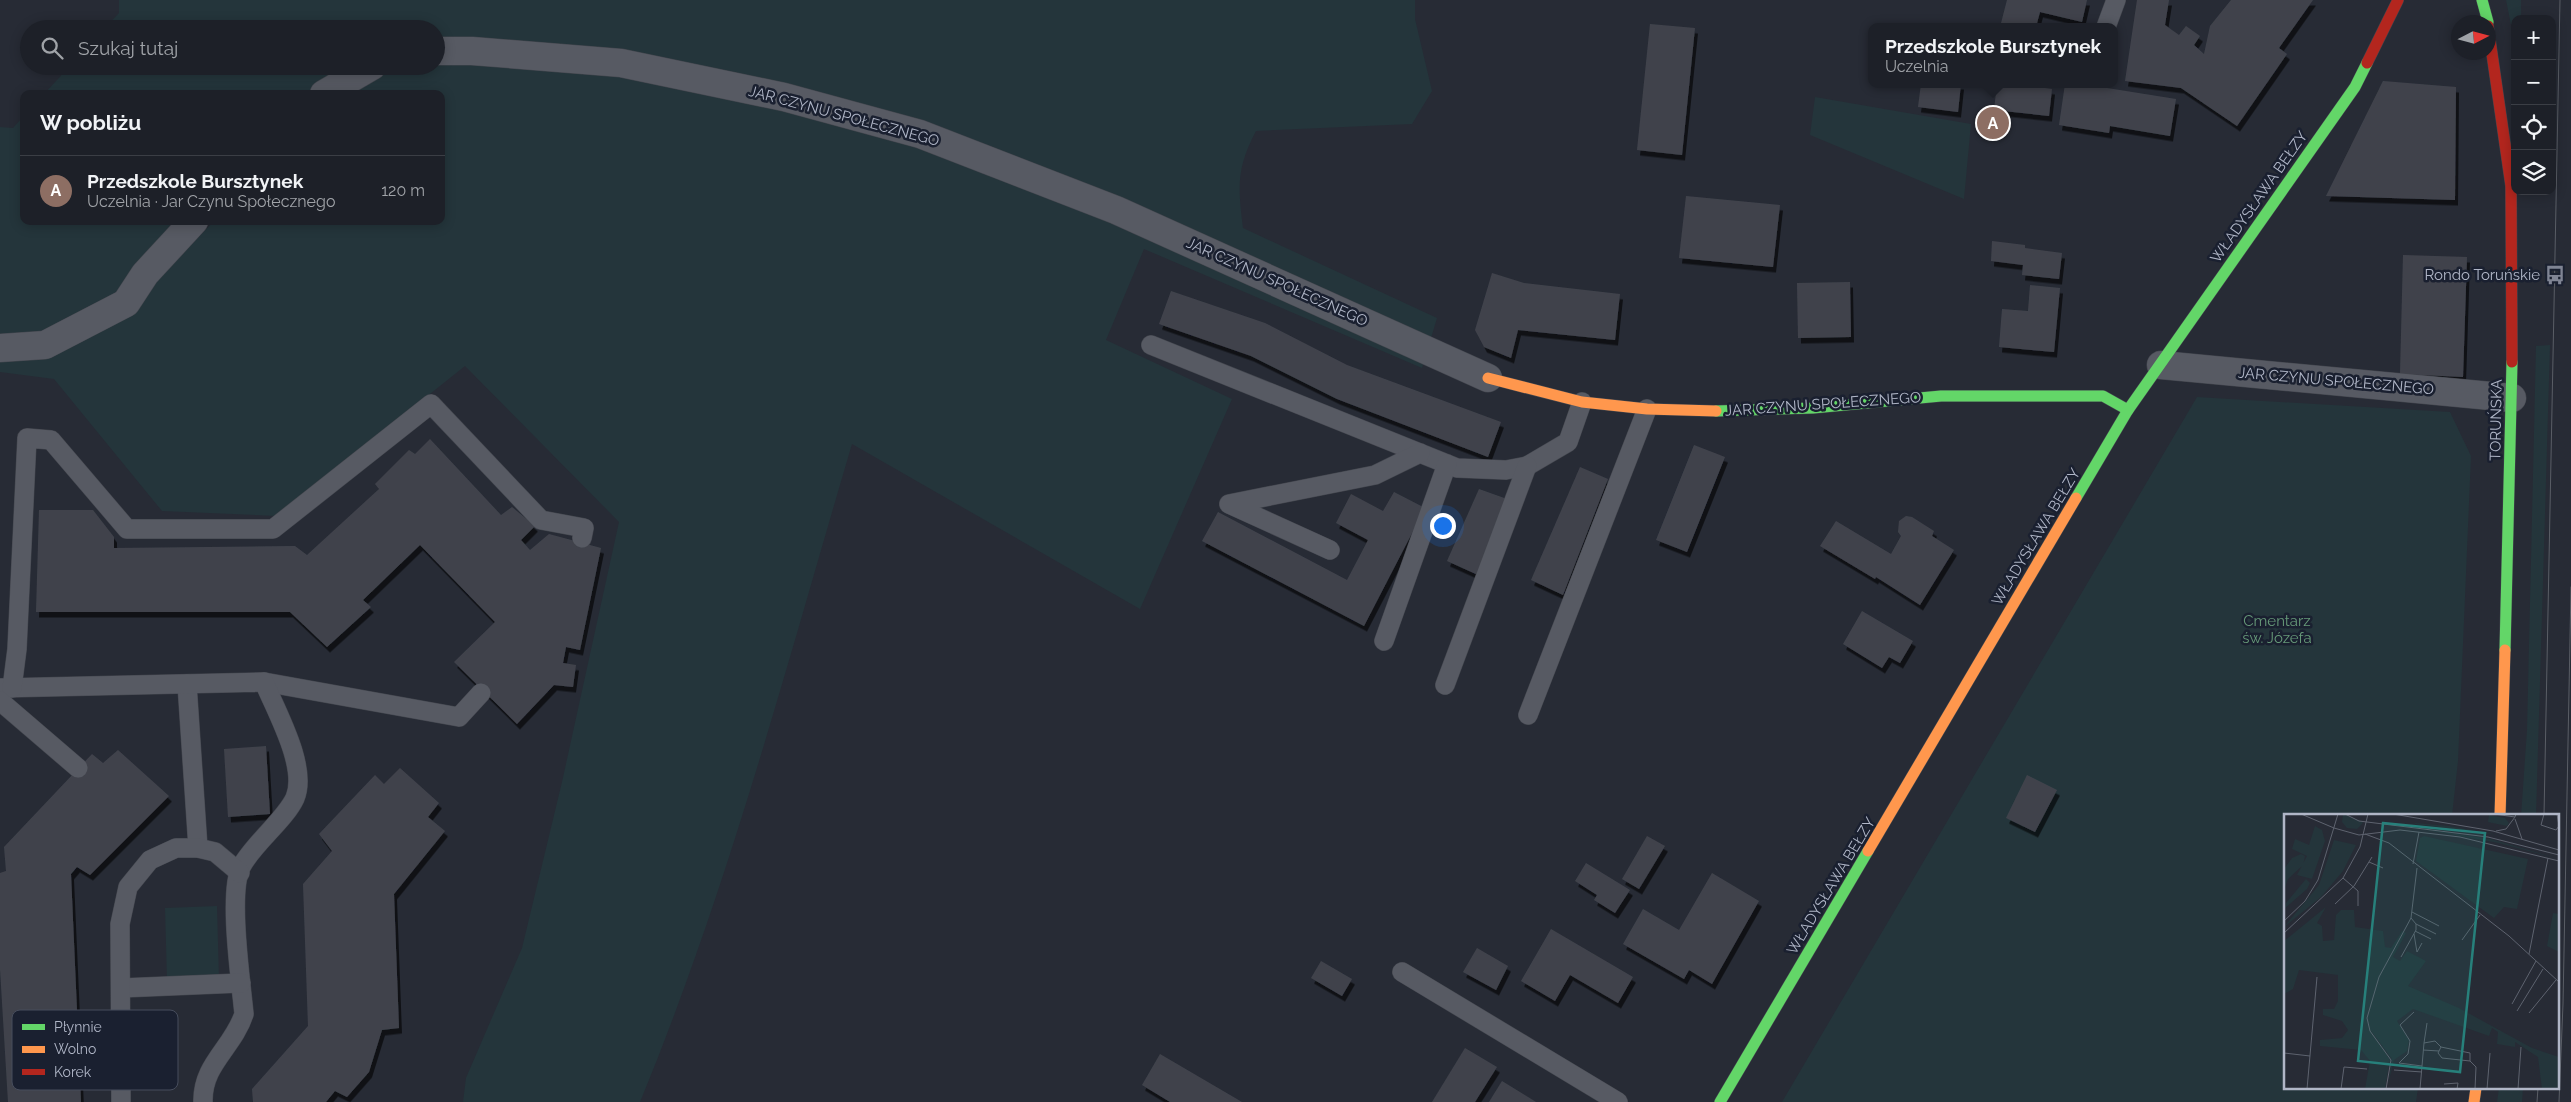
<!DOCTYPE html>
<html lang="pl">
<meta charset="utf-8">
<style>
:root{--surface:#1d2028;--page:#252830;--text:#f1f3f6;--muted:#a0a3a8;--line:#3b3e45;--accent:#8c9099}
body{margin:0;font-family:Raleway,sans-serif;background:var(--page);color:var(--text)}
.controls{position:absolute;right:15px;top:15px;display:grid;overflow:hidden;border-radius:10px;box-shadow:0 2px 12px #0003}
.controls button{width:45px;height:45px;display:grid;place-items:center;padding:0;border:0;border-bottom:1px solid var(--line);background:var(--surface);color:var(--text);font:25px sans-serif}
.compass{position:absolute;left:2451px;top:15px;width:45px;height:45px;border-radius:50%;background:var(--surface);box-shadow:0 2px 12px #0003;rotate:84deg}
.you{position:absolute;left:1442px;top:525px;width:18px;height:18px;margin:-12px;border:4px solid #fff;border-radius:50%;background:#1a73e8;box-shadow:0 0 0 8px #1a73e833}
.badge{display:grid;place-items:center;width:32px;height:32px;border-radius:50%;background:var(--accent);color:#fff;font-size:16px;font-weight:700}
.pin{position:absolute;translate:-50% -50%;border:2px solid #fff;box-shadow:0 1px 5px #0006}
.popup{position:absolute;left:1868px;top:23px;width:250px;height:65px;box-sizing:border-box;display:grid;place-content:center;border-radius:10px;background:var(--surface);filter:drop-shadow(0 1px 4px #0005);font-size:16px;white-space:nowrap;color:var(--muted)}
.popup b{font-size:19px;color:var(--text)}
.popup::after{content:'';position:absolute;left:50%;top:100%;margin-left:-10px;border:10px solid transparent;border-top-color:var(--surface)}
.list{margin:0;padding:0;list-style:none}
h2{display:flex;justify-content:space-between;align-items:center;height:65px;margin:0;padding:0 20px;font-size:21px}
h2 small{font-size:16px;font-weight:400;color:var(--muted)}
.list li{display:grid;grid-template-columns:32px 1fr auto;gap:15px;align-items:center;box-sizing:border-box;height:70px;padding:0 20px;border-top:1px solid var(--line)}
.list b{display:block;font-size:19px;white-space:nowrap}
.list p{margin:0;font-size:16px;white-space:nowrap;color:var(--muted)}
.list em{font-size:16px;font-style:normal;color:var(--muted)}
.icon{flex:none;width:28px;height:28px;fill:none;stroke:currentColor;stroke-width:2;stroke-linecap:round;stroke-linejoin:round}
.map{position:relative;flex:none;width:2571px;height:1102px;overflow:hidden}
.search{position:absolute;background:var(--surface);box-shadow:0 2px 12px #0003;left:20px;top:20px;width:425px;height:55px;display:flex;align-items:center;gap:12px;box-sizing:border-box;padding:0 18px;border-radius:28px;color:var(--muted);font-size:19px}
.panel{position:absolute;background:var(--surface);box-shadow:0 2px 12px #0003;left:20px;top:90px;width:425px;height:135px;border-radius:10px}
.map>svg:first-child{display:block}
</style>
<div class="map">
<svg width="2571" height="1102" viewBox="0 0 2571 1102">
<defs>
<filter id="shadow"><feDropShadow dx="3" dy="5.5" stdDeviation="0" flood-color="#0009"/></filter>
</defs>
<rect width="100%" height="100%" fill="#272b35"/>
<g fill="#24353b">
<path d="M119,0H1415V19L1432,91L1412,124L1256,131C1236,169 1238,187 1243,228L1437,318L1422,368L1144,249L1106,340L1232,399L1140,609L852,444C787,664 728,889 640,1102H463L466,1078L522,948L562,782L619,522L465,366L277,516L162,511L54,379L0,372V358L54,355L135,312L156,282L214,221H441V94H346L371,79L403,66L427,72L426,66H436V29H104L119,13Z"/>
<polygon points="2506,0 2521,0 2521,19 2515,19 2515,45"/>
<polygon points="70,66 350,66 307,94 44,94"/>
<polygon points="1815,97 1971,124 1964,199 1810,135"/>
<polygon points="24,116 24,221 182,221 109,302 44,337 0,339 0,127 13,128"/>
<polygon points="2550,345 2536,816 2521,816 2527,730 2536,346"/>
<polygon points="2197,397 2450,412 2471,456 2458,761 2452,816 2285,816 2285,1088 2418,1088 2416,1102 1782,1102"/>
<polygon points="217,906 219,979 167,981 165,908"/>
<polygon points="2499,1088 2523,1088 2522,1102 2497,1102"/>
</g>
<g fill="#40434c" filter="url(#shadow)">
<polygon points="2007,0 2087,0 2082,22 2040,12 2036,27 2000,27"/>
<polygon points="2137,0 2169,0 2165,25 2179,35 2186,26 2200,36 2194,45 2204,54 2210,26 2231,0 2313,0 2279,48 2287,54 2237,126 2181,88 2125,81"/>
<polygon points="1650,24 1695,28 1682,155 1637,150"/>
<polygon points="2383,81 2456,87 2455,200 2326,196"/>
<polygon points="1921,84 1961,84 1958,112 1918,107"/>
<polygon points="1997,84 2018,84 2052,89 2049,116 1994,110"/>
<polygon points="2065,84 2082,84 2176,99 2170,136 2110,126 2109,133 2059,125"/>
<polygon points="1686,196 1780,205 1773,267 1679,258"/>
<polygon points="1992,241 2025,245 2025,248 2062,253 2059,279 2022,275 2023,265 1991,261"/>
<polygon points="2403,255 2467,257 2463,377 2400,374"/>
<polygon points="1492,273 1524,283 1620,294 1615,340 1518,330 1511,358 1484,347 1475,330"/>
<polygon points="1850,282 1851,337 1798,338 1797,283"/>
<polygon points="2030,285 2060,288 2054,352 1999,347 2002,309 2028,311"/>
<polygon points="1171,291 1265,323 1347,365 1501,422 1488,457 1337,399 1251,356 1159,324"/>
<polygon points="430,439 501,515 512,507 535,526 521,540 530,550 549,534 601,548 580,650 566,647 563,663 576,665 573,687 554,685 517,724 454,662 495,622 420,545 363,600 371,607 327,647 290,612 36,612 39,510 93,510 114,537 114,548 295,546 307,555 379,489 375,484 409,450 415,454"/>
<polygon points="1694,445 1725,457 1687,552 1656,540"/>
<polygon points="1580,467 1608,479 1563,595 1531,580"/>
<polygon points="1479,489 1507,499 1478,575 1447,561"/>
<polygon points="1394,492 1425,508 1364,626 1202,541 1218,512 1347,580 1368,540 1336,523 1351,494 1383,511"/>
<polygon points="1906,516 1912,517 1934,531 1932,536 1954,550 1920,605 1876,577 1875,579 1820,546 1836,521 1891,554 1901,536 1898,532 1899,521"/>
<polygon points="1862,611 1913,641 1900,663 1889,657 1882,668 1843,644"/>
<polygon points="266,746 270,814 228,817 224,749"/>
<polygon points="118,750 169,796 90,875 77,867 71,874 81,1102 8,1102 0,969 0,873 6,871 4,847 92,754 103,763"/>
<polygon points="400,768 439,803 428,817 445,831 394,894 399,1028 382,1030 369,1072 347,1097 335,1091 326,1102 253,1102 252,1089 308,1026 303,884 332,851 319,834 375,775 384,784"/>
<polygon points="2027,775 2057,790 2035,832 2006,818"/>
<polygon points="1647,836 1665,846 1639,889 1622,879"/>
<polygon points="1586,863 1630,890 1615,913 1594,900 1597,895 1575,881"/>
<polygon points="1712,873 1759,901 1712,984 1689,970 1684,979 1623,944 1643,909 1679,930"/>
<polygon points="1551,929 1633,977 1618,1003 1570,975 1555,1001 1521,981"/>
<polygon points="1477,948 1508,966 1496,990 1463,972"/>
<polygon points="1321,961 1352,979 1342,996 1311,978"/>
<polygon points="1465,1048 1497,1067 1475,1102 1432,1102"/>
<polygon points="1160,1054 1242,1102 1170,1102 1142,1085"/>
<polygon points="1502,1081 1536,1102 1489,1102"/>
</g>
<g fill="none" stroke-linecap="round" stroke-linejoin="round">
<defs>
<g id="lane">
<polyline points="2106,27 2116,0"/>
<polyline points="1151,345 1457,468 1506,470 1527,466 1568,442 1582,402"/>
<polyline points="1330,550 1229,504 1375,475 1420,453"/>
<polyline points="1384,641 1447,464"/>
<polyline points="264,682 459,717 481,693"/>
<polyline points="187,684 198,848"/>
<polyline points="1445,685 1527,466"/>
<path d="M0,688L264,682C276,711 308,767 295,798C285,820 253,844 241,867C228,893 241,982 244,1014C233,1048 202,1064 203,1102"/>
<polyline points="12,688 17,649 27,438 51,440 127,529 273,529 431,404 541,520 584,528 582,538"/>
<polyline points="0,701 78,768"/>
<polyline points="1528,715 1647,409"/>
<polyline points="1402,972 1618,1102"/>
<polyline points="121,988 241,983"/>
<polyline points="121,1102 120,924 128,887 150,860 176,848 198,848 215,852 240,873"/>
</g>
<g id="street">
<polyline points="436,51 472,51 621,63 784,97 920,134 1116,210 1488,378"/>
<polyline points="324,94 372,66"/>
<polyline points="0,348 45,345 126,303 145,274 194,221"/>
<polyline points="2161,365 2512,398"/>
</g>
<g id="fast">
<polyline points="2482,0 2488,22"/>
<polyline points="1716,411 1813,408 1941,396 2103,396 2128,410"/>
<polyline points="2076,498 2128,410 2355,87 2367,63"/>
<polyline points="2505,650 2512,362"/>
<polyline points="1720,1102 1868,851"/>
</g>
<g id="slow">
<polyline points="1488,378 1582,402 1647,409 1716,411"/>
<polyline points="2500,816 2505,650"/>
<polyline points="1868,851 2076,498"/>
<polyline points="2474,1102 2476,1088"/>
</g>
<g id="jam">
<polyline points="2488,26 2511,186 2512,362"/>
<polyline points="2367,63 2398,0"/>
</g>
</defs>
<use href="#lane" stroke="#43464e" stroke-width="20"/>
<use href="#street" stroke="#43464e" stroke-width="29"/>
<use href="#fast" stroke="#43464e" stroke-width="12"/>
<use href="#slow" stroke="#43464e" stroke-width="12"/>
<use href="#jam" stroke="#43464e" stroke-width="12"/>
<use href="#lane" stroke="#575a63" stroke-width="19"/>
<use href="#street" stroke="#575a63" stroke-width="28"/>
<use href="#fast" stroke="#63d668" stroke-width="11"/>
<use href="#slow" stroke="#ff974d" stroke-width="11"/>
<use href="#jam" stroke="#b3261e" stroke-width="11"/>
<g stroke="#5a5e66" stroke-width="1">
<polyline points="2544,816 2560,0"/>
<polyline points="2537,1102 2538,1088"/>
<polyline points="2559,1102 2563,1004 2571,587"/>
</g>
</g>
<defs>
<symbol id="bus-bare" viewBox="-9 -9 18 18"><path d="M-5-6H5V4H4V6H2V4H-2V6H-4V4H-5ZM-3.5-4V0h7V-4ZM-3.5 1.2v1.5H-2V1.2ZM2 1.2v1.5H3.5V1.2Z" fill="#808594" stroke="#1a2030" stroke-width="2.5" paint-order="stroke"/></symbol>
</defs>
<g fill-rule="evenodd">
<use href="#bus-bare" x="2541" y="261" width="28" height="28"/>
</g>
<g text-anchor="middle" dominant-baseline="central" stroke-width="5" stroke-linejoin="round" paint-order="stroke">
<g font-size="15" fill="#b0b6c7" stroke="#1a2030">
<text transform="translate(844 116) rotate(15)">JAR CZYNU SPOŁECZNEGO</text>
<text transform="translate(2259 197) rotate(-55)">WŁADYSŁAWA BEŁZY</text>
<text transform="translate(1277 282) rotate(24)">JAR CZYNU SPOŁECZNEGO</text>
<text transform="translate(2336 381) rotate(5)">JAR CZYNU SPOŁECZNEGO</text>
<text transform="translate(1823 404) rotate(-4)">JAR CZYNU SPOŁECZNEGO</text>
<text transform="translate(2496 420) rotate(-89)">TORUŃSKA</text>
<text transform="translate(2036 537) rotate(-59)">WŁADYSŁAWA BEŁZY</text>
<text transform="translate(1831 886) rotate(-59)">WŁADYSŁAWA BEŁZY</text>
</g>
<g font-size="15" fill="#b0b6c7" stroke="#1a2030" text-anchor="end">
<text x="2540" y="275">Rondo Toruńskie</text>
</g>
<g font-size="15" fill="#669978" stroke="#1a2030">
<text x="2277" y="621">Cmentarz<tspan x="2277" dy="17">św. Józefa</tspan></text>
</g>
</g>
<g transform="translate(2284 814)">
<rect width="275" height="275" fill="#272b35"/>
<path d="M59,0L79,8L78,10L73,15L63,14L58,8ZM205,1L221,4L225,9L223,12L204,8ZM131,9L165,12L215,21L131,10ZM31,12L38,16L41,27L28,65L13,61L23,42L8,35L11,25L25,31ZM131,14L207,25L275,45L215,29ZM140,22L244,45L233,95L220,93L210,104L132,47L136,24ZM50,26L72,31L59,57L37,83L0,113L35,71ZM17,40L21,42L19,51L4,65L0,76V55L8,44ZM22,65L26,69L23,75L1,94L2,89ZM42,93L33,109L38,112L39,127L50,126L52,101L57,96H70L71,113L99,117L101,133L107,134L118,117L122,119L109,143L116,147L123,137L142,147L124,172L175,194L248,234L275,243V275H258L254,243L231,228V233L213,230L214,218L208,214L205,222L129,195L113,207L125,226L123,237L110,246L104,270L108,245L82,210L106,246L101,275H81L86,247L77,236L36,232V226L58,224L64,216L58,207L39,201V195H50L54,187V161L15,156L9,175L0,180V127ZM269,99L275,100V138L263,132Z" fill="#24353b"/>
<path fill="none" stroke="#5e636f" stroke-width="1" d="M17,0L50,14M61,0L75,7L204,23L275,41M109,0L209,17L275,36M210,0L231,3L232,0M260,0L257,11L272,16L275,12L273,0M231,5L238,25M50,14L75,21L116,16L176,23L275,47M212,17L222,15L231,3M81,20L105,29L225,122L275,168M85,48L99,54M129,50L135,18M59,64L74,77V92M51,90L70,72L88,43M128,98L155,112M0,107L21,87L34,66L54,0M132,110L152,120M131,117L147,125M0,119L59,64L76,33L84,0M130,120L133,138L138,129M178,126L196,101M245,140L264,44M117,143L132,116V110L127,104M228,190L252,147M233,197L259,155M130,198L116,211L126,227L124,240L115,249L138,252M245,199L272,166M140,229L143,209M157,233L154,239L158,244L186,247L192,253L191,275M139,236L155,237M0,239L26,242M110,256L138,258M160,270L174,269L173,275M23,275L33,163M57,275L60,253L83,255M102,275L107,246L86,217L83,204L95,163L127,104L133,54M136,275L140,229L151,227L157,233L186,239V247M203,275L206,239M234,275L237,233"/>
<path fill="#27807b" fill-opacity="0.15" stroke="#27807b" stroke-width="2.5" d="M99,9L201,19L176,258L74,247Z"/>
<rect width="275" height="275" fill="none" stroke="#b0b6c7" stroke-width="2.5"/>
</g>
<rect x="12" y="1010" width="166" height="80" rx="8" fill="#1a2030" stroke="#474d5d" stroke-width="1"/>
<rect x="22" y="1024" width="23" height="6" fill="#63d668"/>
<rect x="22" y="1046" width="23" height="7" fill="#ff974d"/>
<rect x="22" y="1069" width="23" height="6" fill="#b3261e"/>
<g font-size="14" fill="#b0b6c7">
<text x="54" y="1032">Płynnie</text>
<text x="54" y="1054">Wolno</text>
<text x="54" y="1077">Korek</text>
</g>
</svg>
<div class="controls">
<button>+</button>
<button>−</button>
<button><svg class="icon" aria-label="locate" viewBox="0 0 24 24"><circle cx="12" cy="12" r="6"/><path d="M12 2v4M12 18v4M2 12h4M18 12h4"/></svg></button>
<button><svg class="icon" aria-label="layers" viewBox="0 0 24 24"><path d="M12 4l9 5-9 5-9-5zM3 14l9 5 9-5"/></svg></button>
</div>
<svg class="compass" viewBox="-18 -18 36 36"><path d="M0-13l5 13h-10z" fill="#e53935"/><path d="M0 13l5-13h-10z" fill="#a0a3a8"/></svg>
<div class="you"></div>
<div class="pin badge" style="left:1993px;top:123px;background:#8d6e63">A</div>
<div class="popup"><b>Przedszkole Bursztynek</b>Uczelnia</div>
<div class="search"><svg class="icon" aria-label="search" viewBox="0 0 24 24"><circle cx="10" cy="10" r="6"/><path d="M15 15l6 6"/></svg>Szukaj tutaj</div>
<section class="panel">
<h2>W pobliżu<small></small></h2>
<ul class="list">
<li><span class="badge" style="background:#8d6e63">A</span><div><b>Przedszkole Bursztynek</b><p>Uczelnia · Jar Czynu Społecznego</p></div><em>120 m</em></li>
</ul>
</section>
</div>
